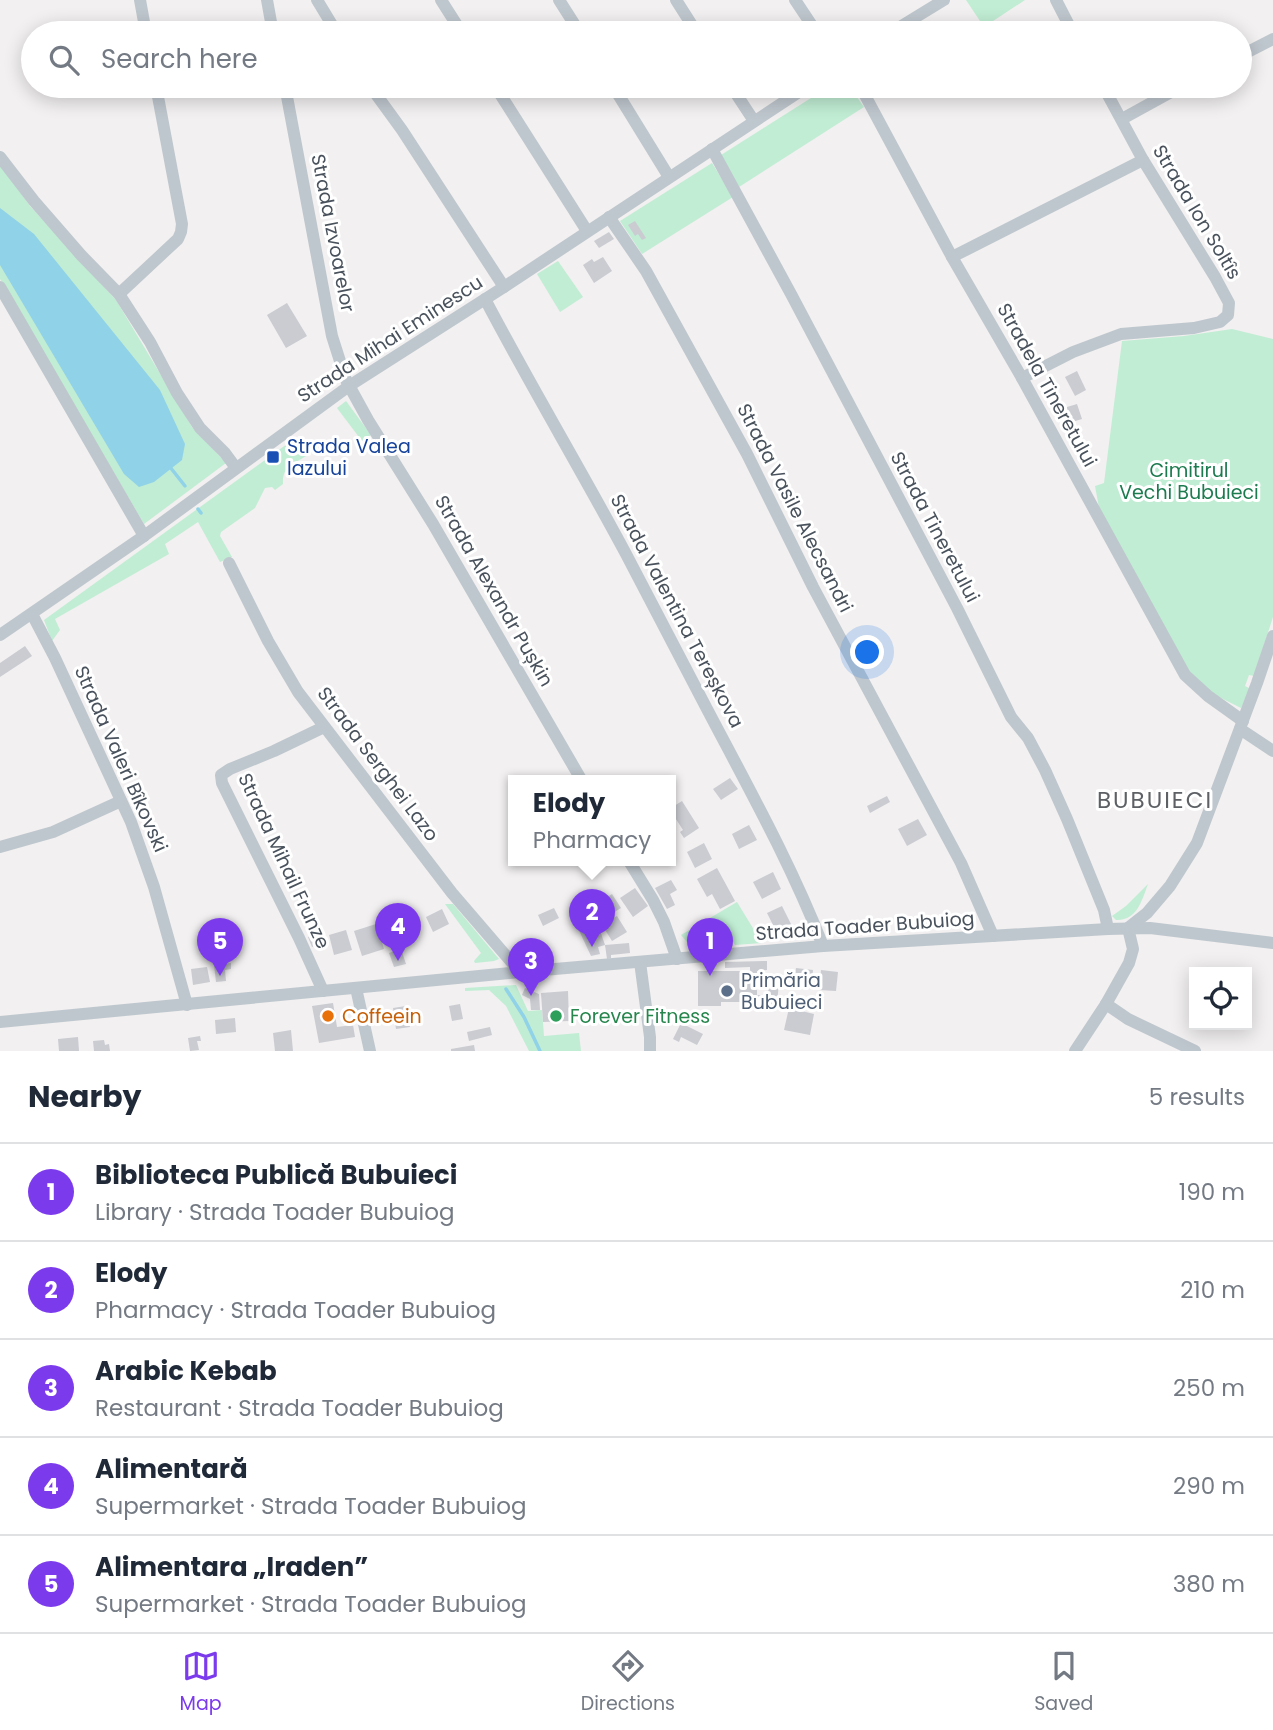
<!DOCTYPE html>
<meta charset="utf-8">
<style>
:root{--surface:#fff;--page:#f6f6f7;--text:#1f2937;--muted:#747a83;--line:#e0e1e3;--accent:#7c3aed}
body{margin:0;font-family:Poppins,sans-serif;background:var(--page);color:var(--text)}
.controls{position:absolute;right:21px;bottom:21px;display:grid;overflow:hidden;border-radius:0px;box-shadow:0 4px 18px #0003}
.controls button{width:63px;height:63px;display:grid;place-items:center;padding:0;border:0;border-bottom:2px solid var(--line);background:var(--surface);color:var(--text);font:35px sans-serif}
.you{position:absolute;left:868px;top:653px;width:24px;height:24px;margin:-18px;border:5px solid #fff;border-radius:50%;background:#1a73e8;box-shadow:0 0 0 10px #1a73e833}
.badge{display:grid;place-items:center;width:46px;height:46px;border-radius:50%;background:var(--accent);color:#fff;font-size:23px;font-weight:700}
.pin{position:absolute;translate:-50% -58px;filter:drop-shadow(0 2px 4px #0008)}
.pin::after{content:'';position:absolute;top:37px;width:24px;height:21px;background:inherit;clip-path:polygon(0 0,100% 0,50% 100%)}
.popup{position:absolute;left:508px;top:775px;width:168px;height:91px;box-sizing:border-box;display:grid;place-content:center;border-radius:0px;background:var(--surface);filter:drop-shadow(0 2px 5px #0005);font-size:23px;white-space:nowrap;color:var(--muted)}
.popup b{font-size:26px;color:var(--text)}
.popup::after{content:'';position:absolute;left:50%;top:100%;margin-left:-14px;border:14px solid transparent;border-top-color:var(--surface)}
.list{margin:0;padding:0;list-style:none}
h2{display:flex;justify-content:space-between;align-items:center;height:91px;margin:0;padding:0 28px;font-size:30px}
h2 small{font-size:23px;font-weight:400;color:var(--muted)}
.list li{display:grid;grid-template-columns:46px 1fr auto;gap:21px;align-items:center;box-sizing:border-box;height:98px;padding:0 28px;border-top:2px solid var(--line)}
.list b{display:block;font-size:26px;white-space:nowrap}
.list p{margin:0;font-size:23px;white-space:nowrap;color:var(--muted)}
.list em{font-size:23px;font-style:normal;color:var(--muted)}
.icon{flex:none;width:38px;height:38px;fill:none;stroke:currentColor;stroke-width:2;stroke-linecap:round;stroke-linejoin:round}
.map{position:relative;flex:none;width:1273px;height:1051px;overflow:hidden}
.search{position:absolute;background:var(--surface);box-shadow:0 4px 18px #0003;left:21px;right:21px;top:21px;height:77px;display:flex;align-items:center;gap:18px;box-sizing:border-box;padding:0 24px;border-radius:38px;color:var(--muted);font-size:26px}
.sheet{height:581px;background:var(--surface)}
nav{display:flex;justify-content:space-around;align-items:center;box-sizing:border-box;height:98px;border-top:2px solid var(--line);background:var(--surface);font-size:19px;color:var(--muted)}
nav a{display:grid;justify-items:center;gap:4px}
nav .on{color:var(--accent)}
.map>svg:first-child{display:block}
</style>
<div class="map">
<svg width="1273" height="1051" viewBox="0 0 1273 1051">
<rect width="100%" height="100%" fill="#f2f0f0"/>
<g fill="#c1edd4">
<polygon points="966,0 1025,0 984,27"/>
<polygon points="830,86 849,86 864,107 739,187 721,155"/>
<polygon points="712,163 733,197 642,254 620,221"/>
<polygon points="0,164 30,206 116,300 192,427 226,463 144,524 0,279"/>
<polygon points="558,261 583,297 560,312 537,274"/>
<polygon points="1232,329 1273,339 1273,617 1254,676 1249,675 1245,686 1251,689 1241,708 1209,692 1191,677 1100,513 1095,486 1104,483 1122,341 1184,336"/>
<polygon points="346,401 371,435 362,441 337,408"/>
<path d="M294,439L306,456C292,465 282,467 283,484L275,490L272,487L265,488L255,508L221,532L220,536L232,557L220,562L198,522L165,544L169,554L55,619L60,630L52,641L44,620Z"/>
<path d="M1148,884C1142,900 1137,921 1116,920L1112,916L1126,906Z"/>
<polygon points="737,902 762,943 735,945 725,928 721,926 692,948 681,935"/>
<polygon points="445,904 453,904 499,959 494,961 475,963 474,961 481,953"/>
<polygon points="516,985 528,1011 542,1010 544,1036 579,1033 581,1051 529,1051 506,1006 489,990 465,991 465,988"/>
</g>
<polygon fill="#90d2e8" points="0,208 34,234 160,390 185,444 182,460 154,482 139,487 124,474 0,265"/>
<g fill="none" stroke-linecap="round" stroke-linejoin="round">
<g stroke="#90d2e8" stroke-width="3.5">
<polyline points="170,467 185,486"/>
<polyline points="198,509 201,513"/>
<polyline points="506,989 524,1017 540,1051"/>
</g>
</g>
<g fill="#caccd2">
<polygon points="635,221 646,238 642,240 638,234 635,236 628,225"/>
<polygon points="609,232 614,239 599,248 594,241"/>
<polygon points="603,257 612,271 594,283 583,265 592,259 594,262"/>
<polygon points="287,303 307,336 286,348 267,315"/>
<polygon points="1077,371 1086,390 1075,396 1065,377"/>
<polygon points="1077,404 1082,419 1062,425 1057,410"/>
<polygon points="25,646 32,656 0,677 0,663"/>
<polygon points="730,778 738,789 721,800 713,789"/>
<polygon points="887,796 890,802 870,813 867,806"/>
<polygon points="682,801 699,828 684,838 680,832 683,830 674,816 672,817 671,815 671,808"/>
<polygon points="918,819 927,835 907,846 898,829"/>
<polygon points="749,825 757,840 739,849 732,834"/>
<polygon points="704,843 712,859 695,868 687,852"/>
<polygon points="717,868 735,901 720,909 712,894 707,897 697,879"/>
<polygon points="773,872 781,889 762,899 753,882"/>
<polygon points="671,880 677,890 670,894 675,905 667,909 655,888"/>
<polygon points="635,888 648,906 633,917 620,898"/>
<polygon points="612,894 621,908 608,916 599,903"/>
<polygon points="782,906 794,930 779,937 767,913"/>
<polygon points="554,908 559,918 543,926 538,915"/>
<polygon points="442,909 449,924 433,932 426,917"/>
<polygon points="415,911 421,930 399,936 394,917"/>
<polygon points="617,916 627,932 612,941 602,925"/>
<polygon points="596,919 605,945 598,947 600,954 591,956 576,924"/>
<polygon points="376,924 384,949 362,956 354,931"/>
<polygon points="346,930 352,950 334,955 329,935"/>
<polygon points="318,933 321,944 312,947 308,937"/>
<polygon points="629,943 630,953 611,955 611,958 607,959 605,945"/>
<polygon points="547,946 549,956 537,958 535,948"/>
<polygon points="401,949 406,964 394,967 389,953"/>
<polygon points="767,961 767,970 757,971 757,995 768,995 769,981 779,982 777,1004 767,1003 767,1004 757,1004 757,1006 744,1006 744,1002 721,1002 721,1006 698,1006 698,971 750,971 750,967 725,968 725,962"/>
<polygon points="231,963 231,969 225,970 226,981 216,982 214,965"/>
<polygon points="207,967 210,982 193,985 191,969"/>
<polygon points="796,968 813,970 811,989 794,987"/>
<polygon points="821,970 838,972 836,991 819,990"/>
<polygon points="525,988 539,994 540,1010 531,1010 530,999 522,995"/>
<polygon points="568,991 569,1021 543,1022 541,993"/>
<polygon points="333,1003 337,1027 353,1025 355,1037 319,1043 312,1006"/>
<polygon points="460,1004 463,1019 452,1021 449,1006"/>
<polygon points="406,1006 410,1027 396,1029 393,1008"/>
<polygon points="789,1008 814,1014 810,1035 784,1030"/>
<polygon points="235,1018 236,1032 216,1034 215,1020"/>
<polygon points="681,1023 703,1034 697,1045 681,1037 679,1042 673,1039"/>
<polygon points="490,1027 492,1035 469,1041 467,1032"/>
<polygon points="291,1030 293,1051 275,1051 273,1033"/>
<polygon points="200,1036 201,1041 197,1041 199,1050 190,1051 188,1038"/>
<polygon points="78,1037 79,1051 59,1051 58,1039"/>
<polygon points="104,1040 105,1045 109,1044 110,1051 94,1051 93,1041"/>
<polygon points="474,1045 475,1051 451,1051 451,1049"/>
</g>
<g fill="none" stroke-linecap="round" stroke-linejoin="round">
<g stroke="#bfc7ce" stroke-width="12">
<polyline points="140,0 146,33"/>
<polyline points="267,0 273,33"/>
<polyline points="317,0 337,33"/>
<polyline points="441,0 462,33"/>
<polyline points="559,0 580,33"/>
<polyline points="676,0 697,33"/>
<polyline points="795,0 817,33"/>
<polyline points="1056,0 1073,33"/>
<polyline points="890,33 944,0"/>
<polyline points="1240,56 1273,39"/>
<polyline points="285,86 332,336 346,380 368,420 433,524 582,781"/>
<polyline points="370,86 402,130 504,287"/>
<polyline points="495,86 587,231"/>
<polyline points="613,86 669,177"/>
<polyline points="731,86 754,121"/>
<polyline points="860,86 952,257 1022,378 1185,675 1208,696 1243,721"/>
<polyline points="1122,119 1182,86"/>
<polyline points="712,149 791,294 957,608 1011,717 1028,738 1045,770 1067,819 1104,910 1108,929"/>
<polyline points="0,157 34,201 81,255 119,294 150,342 177,393 200,428 225,453 236,468"/>
<polyline points="609,217 646,271 747,454 813,587 961,863 993,936"/>
<polyline points="952,257 1143,160"/>
<polyline points="0,287 144,536"/>
<polyline points="119,294 178,239 181,232 182,224 156,86"/>
<path d="M485,299C530,385 580,468 626,554C653,605 680,657 707,709C748,787 791,864 823,946"/>
<polyline points="1022,378 1073,352 1121,334 1194,328 1220,322 1228,315 1229,303 1215,277 1143,160 1103,86"/>
<polyline points="229,563 268,641 298,692 452,893 520,972"/>
<polyline points="32,614 55,658 131,822 154,887 187,1005"/>
<polyline points="0,635 144,536 349,386 504,287 808,86"/>
<polyline points="1240,729 1273,751"/>
<polyline points="0,847 53,832 121,801"/>
<polyline points="629,861 653,900 664,922 677,959"/>
<polyline points="640,962 650,1037 650,1051"/>
<polyline points="356,988 370,1051"/>
<polyline points="323,991 299,938 222,783 221,775 230,769 274,751 324,727"/>
<polyline points="1106,1004 1128,1019 1195,1051"/>
<polyline points="0,1022 520,972 823,946 1108,929 1150,928 1273,943"/>
<polyline points="1075,1051 1106,1004 1129,963 1133,949 1128,928 1147,913 1170,886 1197,843 1257,683 1273,636"/>
</g>
</g>
<rect fill="#1a4fb4" stroke="#fff" stroke-width="2.5" x="266" y="450" width="14" height="14" rx="3.5"/>
<circle fill="#5c6f8a" stroke="#fff" stroke-width="2.5" cx="727" cy="991" r="7"/>
<circle fill="#e8710a" stroke="#fff" stroke-width="2.5" cx="328" cy="1016" r="7"/>
<circle fill="#2e9e5b" stroke="#fff" stroke-width="2.5" cx="556" cy="1016" r="7"/>
<g text-anchor="middle" dominant-baseline="central" stroke-width="6" stroke-linejoin="round" paint-order="stroke">
<g font-size="19" fill="#49525c" stroke="#fff">
<text transform="translate(1197 212) rotate(59)">Strada Ion Soltîs</text>
<text transform="translate(333 233) rotate(79)">Strada Izvoarelor</text>
<text transform="translate(390 339) rotate(-33)">Strada Mihai Eminescu</text>
<text transform="translate(1047 385) rotate(61)">Stradela Tineretului</text>
<text transform="translate(795 508) rotate(63)">Strada Vasile Alecsandri</text>
<text transform="translate(935 527) rotate(62)">Strada Tineretului</text>
<text transform="translate(494 591) rotate(60)">Strada Alexandr Pușkin</text>
<text transform="translate(677 611) rotate(62)">Strada Valentina Tereșkova</text>
<text transform="translate(121 759) rotate(66)">Strada Valeri Bîkovski</text>
<text transform="translate(378 764) rotate(53)">Strada Serghei Lazo</text>
<text transform="translate(284 861) rotate(65)">Strada Mihail Frunze</text>
<text transform="translate(865 926) rotate(-4)">Strada Toader Bubuiog</text>
</g>
<g font-size="19" fill="#164399" stroke="#fff" text-anchor="start">
<text x="287" y="446">Strada Valea<tspan x="287" dy="22">Iazului</tspan></text>
</g>
<g font-size="19" fill="#1c7b4f" stroke="#fff">
<text x="1189" y="470">Cimitirul<tspan x="1189" dy="22">Vechi Bubuieci</tspan></text>
</g>
<g font-size="19" fill="#4e5e75" stroke="#fff" text-anchor="start">
<text x="741" y="980">Primăria<tspan x="741" dy="22">Bubuieci</tspan></text>
</g>
<g font-size="19" fill="#c56008" stroke="#fff" text-anchor="start">
<text x="342" y="1016">Coffeein</text>
</g>
<g font-size="19" fill="#27864d" stroke="#fff" text-anchor="start">
<text x="570" y="1016">Forever Fitness</text>
</g>
<g font-size="23" letter-spacing="2" fill="#5d6064" stroke="#fff">
<text x="1155" y="800">BUBUIECI</text>
</g>
</g>
</svg>
<div class="controls">
<button><svg class="icon" aria-label="locate" viewBox="0 0 24 24"><circle cx="12" cy="12" r="6"/><path d="M12 2v4M12 18v4M2 12h4M18 12h4"/></svg></button>
</div>
<div class="you"></div>
<div class="pin badge" style="left:710px;top:976px">1</div>
<div class="pin badge" style="left:592px;top:947px">2</div>
<div class="popup"><b>Elody</b>Pharmacy</div>
<div class="pin badge" style="left:531px;top:996px">3</div>
<div class="pin badge" style="left:398px;top:961px">4</div>
<div class="pin badge" style="left:220px;top:976px">5</div>
<div class="search"><svg class="icon" aria-label="search" viewBox="0 0 24 24"><circle cx="10" cy="10" r="6"/><path d="M15 15l6 6"/></svg>Search here</div>
</div>
<section class="sheet">
<h2>Nearby<small>5 results</small></h2>
<ul class="list">
<li><span class="badge">1</span><div><b>Biblioteca Publică Bubuieci</b><p>Library · Strada Toader Bubuiog</p></div><em>190 m</em></li>
<li><span class="badge">2</span><div><b>Elody</b><p>Pharmacy · Strada Toader Bubuiog</p></div><em>210 m</em></li>
<li><span class="badge">3</span><div><b>Arabic Kebab</b><p>Restaurant · Strada Toader Bubuiog</p></div><em>250 m</em></li>
<li><span class="badge">4</span><div><b>Alimentară</b><p>Supermarket · Strada Toader Bubuiog</p></div><em>290 m</em></li>
<li><span class="badge">5</span><div><b>Alimentara „Iraden”</b><p>Supermarket · Strada Toader Bubuiog</p></div><em>380 m</em></li>
</ul>
</section>
<nav>
<a class="on"><svg class="icon" aria-label="map" viewBox="0 0 24 24"><path d="M3 6l6-2 6 2 6-2v14l-6 2-6-2-6 2zM9 4v14M15 6v14"/></svg>Map</a>
<a><svg class="icon" aria-label="directions" viewBox="0 0 24 24"><path d="M12 3l9 9-9 9-9-9zM9 14v-3h6M13 9l2 2-2 2"/></svg>Directions</a>
<a><svg class="icon" aria-label="saved" viewBox="0 0 24 24"><path d="M7 4h10v16l-5-4-5 4z"/></svg>Saved</a>
</nav>
